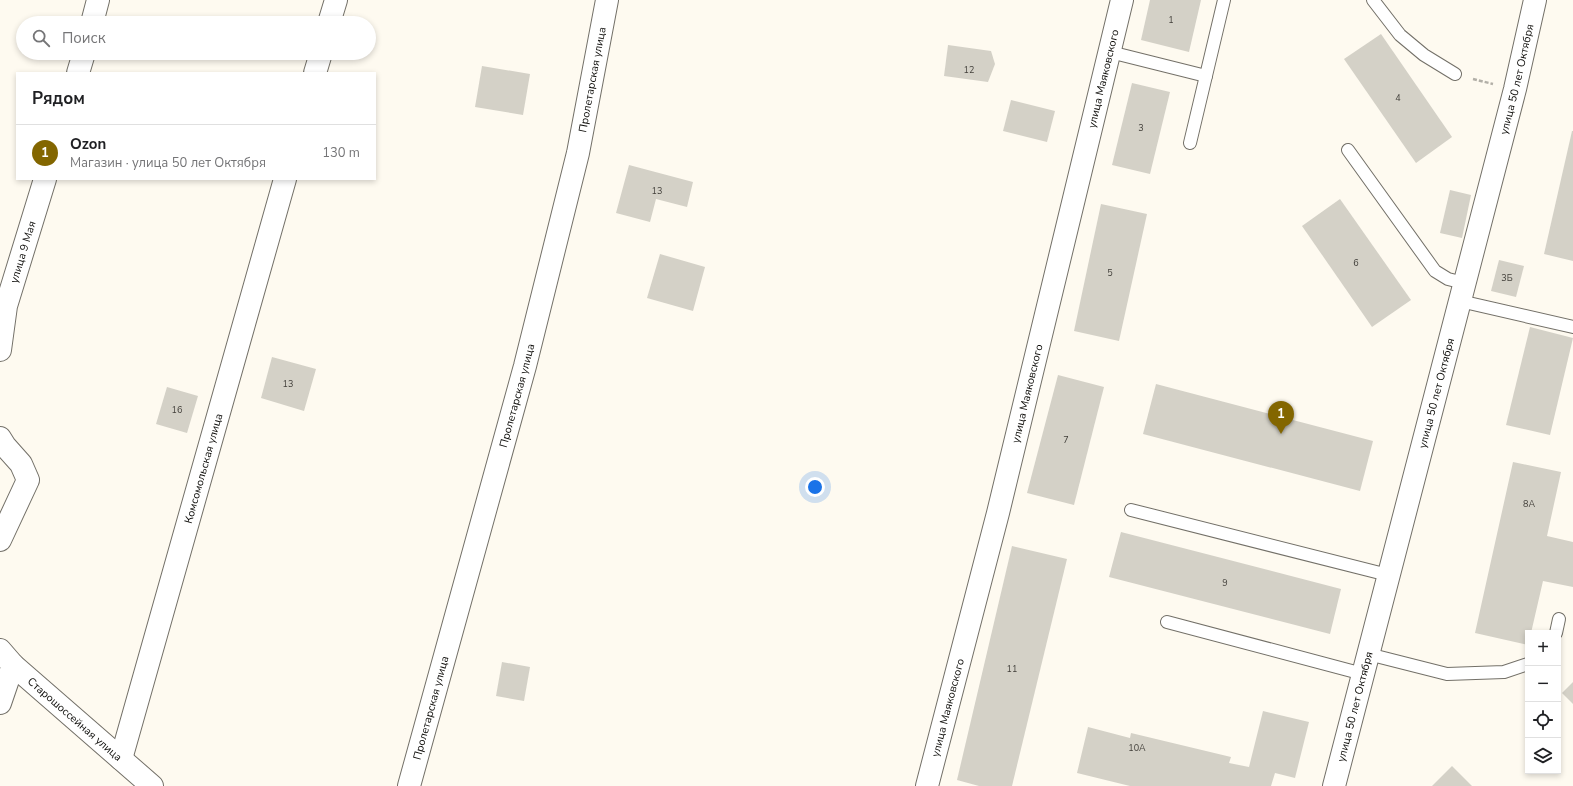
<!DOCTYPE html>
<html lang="ru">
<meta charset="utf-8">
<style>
:root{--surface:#fff;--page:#f2f2f2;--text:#202124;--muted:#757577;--line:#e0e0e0;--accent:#836600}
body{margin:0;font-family:"Nunito Sans",sans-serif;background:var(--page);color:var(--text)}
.controls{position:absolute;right:12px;bottom:12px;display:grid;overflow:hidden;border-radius:0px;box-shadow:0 2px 6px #0003}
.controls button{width:36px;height:36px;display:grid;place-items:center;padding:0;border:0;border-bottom:1px solid var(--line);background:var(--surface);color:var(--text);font:20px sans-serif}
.you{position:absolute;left:815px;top:487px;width:14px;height:14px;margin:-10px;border:3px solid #fff;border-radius:50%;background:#1a73e8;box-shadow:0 0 0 6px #1a73e833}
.badge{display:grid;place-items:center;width:26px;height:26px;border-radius:50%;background:var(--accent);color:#fff;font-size:13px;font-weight:700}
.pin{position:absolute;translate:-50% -33px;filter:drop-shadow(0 1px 2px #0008)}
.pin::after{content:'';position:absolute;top:21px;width:14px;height:12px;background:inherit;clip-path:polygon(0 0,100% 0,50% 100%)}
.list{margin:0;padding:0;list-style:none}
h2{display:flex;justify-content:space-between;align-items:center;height:52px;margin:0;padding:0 16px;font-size:17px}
h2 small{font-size:13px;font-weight:400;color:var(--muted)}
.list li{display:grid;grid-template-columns:26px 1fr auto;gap:12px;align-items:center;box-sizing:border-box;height:56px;padding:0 16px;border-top:1px solid var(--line)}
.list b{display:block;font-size:15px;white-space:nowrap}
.list p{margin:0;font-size:13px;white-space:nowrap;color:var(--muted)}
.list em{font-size:13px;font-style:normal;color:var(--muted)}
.icon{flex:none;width:22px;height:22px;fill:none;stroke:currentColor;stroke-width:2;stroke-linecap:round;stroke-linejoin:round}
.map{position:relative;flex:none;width:1573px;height:786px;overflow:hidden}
.search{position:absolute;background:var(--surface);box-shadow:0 2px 6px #0003;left:16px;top:16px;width:360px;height:44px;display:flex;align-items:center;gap:10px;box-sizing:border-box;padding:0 14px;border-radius:22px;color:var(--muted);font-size:15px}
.panel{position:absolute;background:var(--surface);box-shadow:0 2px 6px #0003;left:16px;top:72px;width:360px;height:108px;border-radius:0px}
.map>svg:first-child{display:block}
</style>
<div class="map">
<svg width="1573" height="786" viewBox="0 0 1573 786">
<rect width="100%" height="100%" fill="#fefaf0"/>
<g fill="#d4d1c7">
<polygon points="1150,0 1201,0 1189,52 1141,40"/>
<polygon points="1381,34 1452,137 1416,163 1344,59"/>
<polygon points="948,45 991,51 995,64 988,82 944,76"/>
<polygon points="482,66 530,74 523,115 475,107"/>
<polygon points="1132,83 1170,92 1150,174 1112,165"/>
<polygon points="1011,100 1055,111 1047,142 1003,131"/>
<polygon points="1572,131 1573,131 1573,261 1544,254"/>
<polygon points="629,165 693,182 687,207 656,199 650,222 616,213"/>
<polygon points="1450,190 1471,195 1462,238 1440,233"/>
<polygon points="1340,199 1411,300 1372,327 1302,226"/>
<polygon points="1101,204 1147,214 1119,341 1074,331"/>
<polygon points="660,254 705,267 693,311 647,298"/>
<polygon points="1499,260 1524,266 1516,297 1491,291"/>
<polygon points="1530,327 1573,338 1550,435 1506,425"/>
<polygon points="272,357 316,369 304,411 261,398"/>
<polygon points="1058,375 1104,387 1074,505 1027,493"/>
<polygon points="1156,384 1373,441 1360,491 1143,434"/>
<polygon points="167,387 198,396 187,433 156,424"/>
<polygon points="1513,462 1561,472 1547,536 1573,542 1573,587 1543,581 1531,633 1528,633 1528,645 1475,633"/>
<polygon points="1121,532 1341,589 1330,634 1109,577"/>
<polygon points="1012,546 1067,559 1012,786 979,786 957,780"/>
<polygon points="502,662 530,667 524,701 496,696"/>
<polygon points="1573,682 1573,704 1562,693"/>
<polygon points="1263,711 1309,722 1295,778 1275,773 1271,786 1130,786 1077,773 1088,727 1130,738 1131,733 1231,757 1229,763 1249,767"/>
<polygon points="1452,766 1472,786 1432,786"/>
</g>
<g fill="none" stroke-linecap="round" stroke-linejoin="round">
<defs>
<g id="service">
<polyline points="1373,0 1400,35 1424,55 1455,74"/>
<polyline points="1110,52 1206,76"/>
<polyline points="1190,143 1224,0"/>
<polyline points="1348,150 1435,271 1448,279 1464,283"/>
<polyline points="1460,301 1573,327"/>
<polyline points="1131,510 1388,575"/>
<polyline points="1167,622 1363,674"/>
<polyline points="1556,633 1559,619"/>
<polyline points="1368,654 1447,674 1504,672 1528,664"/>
</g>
<g id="minor">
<polyline points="92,23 98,0"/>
<polyline points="329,23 336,0"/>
<polyline points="78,73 84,53"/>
<polyline points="315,73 321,53"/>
<path id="s1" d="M0,350L6,306L45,179"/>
<polyline points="0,438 5,446 21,464 28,480 0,540"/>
<path id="s2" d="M0,650L13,665L152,786"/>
<polyline points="0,703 13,665"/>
<path id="s3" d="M121,759L285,179"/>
<path id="s4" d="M409,786L525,366L578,153L607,0"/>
<path id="s5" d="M927,786L998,513L1122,0"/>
<path id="s6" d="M1334,786L1515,89L1535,0"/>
</g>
</defs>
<use href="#service" stroke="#737068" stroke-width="14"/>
<use href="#minor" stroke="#737068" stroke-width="24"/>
<polyline stroke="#b2afa7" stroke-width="2.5" stroke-dasharray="4 2" stroke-linecap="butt" points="1473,79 1493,84"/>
<use href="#service" stroke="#fff" stroke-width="12"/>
<use href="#minor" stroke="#fff" stroke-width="22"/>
</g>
<g text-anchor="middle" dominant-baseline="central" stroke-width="4" stroke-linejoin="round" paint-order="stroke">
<g font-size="9" fill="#403e39">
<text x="1171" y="20">1</text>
<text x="969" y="70">12</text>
<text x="1398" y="98">4</text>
<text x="1141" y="128">3</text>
<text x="657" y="191">13</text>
<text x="1356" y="263">6</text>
<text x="1110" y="273">5</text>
<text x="1507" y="278">3Б</text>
<text x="288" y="384">13</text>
<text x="177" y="410">16</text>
<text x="1066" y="440">7</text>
<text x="1529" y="504">8А</text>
<text x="1225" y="583">9</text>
<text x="1012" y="669">11</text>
<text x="1137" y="748">10А</text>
</g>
<g font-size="11" fill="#0e0d0a" stroke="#fefaf0">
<text stroke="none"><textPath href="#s5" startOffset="729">улица Маяковского</textPath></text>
<text stroke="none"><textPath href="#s4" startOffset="730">Пролетарская улица</textPath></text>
<text stroke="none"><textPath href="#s6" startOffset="730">улица 50 лет Октября</textPath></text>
<text stroke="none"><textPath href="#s1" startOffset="101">улица 9 Мая</textPath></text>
<text stroke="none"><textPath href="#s6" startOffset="406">улица 50 лет Октября</textPath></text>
<text stroke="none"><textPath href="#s5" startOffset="405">улица Маяковского</textPath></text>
<text stroke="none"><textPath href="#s4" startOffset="405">Пролетарская улица</textPath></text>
<text stroke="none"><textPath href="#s3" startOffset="302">Комсомольская улица</textPath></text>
<text stroke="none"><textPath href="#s4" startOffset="81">Пролетарская улица</textPath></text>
<text stroke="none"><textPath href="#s6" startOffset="82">улица 50 лет Октября</textPath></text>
<text stroke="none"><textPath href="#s5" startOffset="81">улица Маяковского</textPath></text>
<text stroke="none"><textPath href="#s2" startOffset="102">Старошоссейная улица</textPath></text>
</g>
</g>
</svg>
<div class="controls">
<button>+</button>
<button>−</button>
<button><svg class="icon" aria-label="locate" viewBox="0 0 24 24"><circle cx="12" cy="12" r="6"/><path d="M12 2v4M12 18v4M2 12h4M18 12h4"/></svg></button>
<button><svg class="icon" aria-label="layers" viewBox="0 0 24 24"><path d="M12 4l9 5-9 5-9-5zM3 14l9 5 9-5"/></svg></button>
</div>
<div class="you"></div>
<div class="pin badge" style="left:1281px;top:434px">1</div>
<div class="search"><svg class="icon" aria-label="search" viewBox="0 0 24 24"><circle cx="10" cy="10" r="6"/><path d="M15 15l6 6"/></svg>Поиск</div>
<section class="panel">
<h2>Рядом<small></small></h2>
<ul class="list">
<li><span class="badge">1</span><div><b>Ozon</b><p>Магазин · улица 50 лет Октября</p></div><em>130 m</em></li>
</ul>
</section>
</div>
